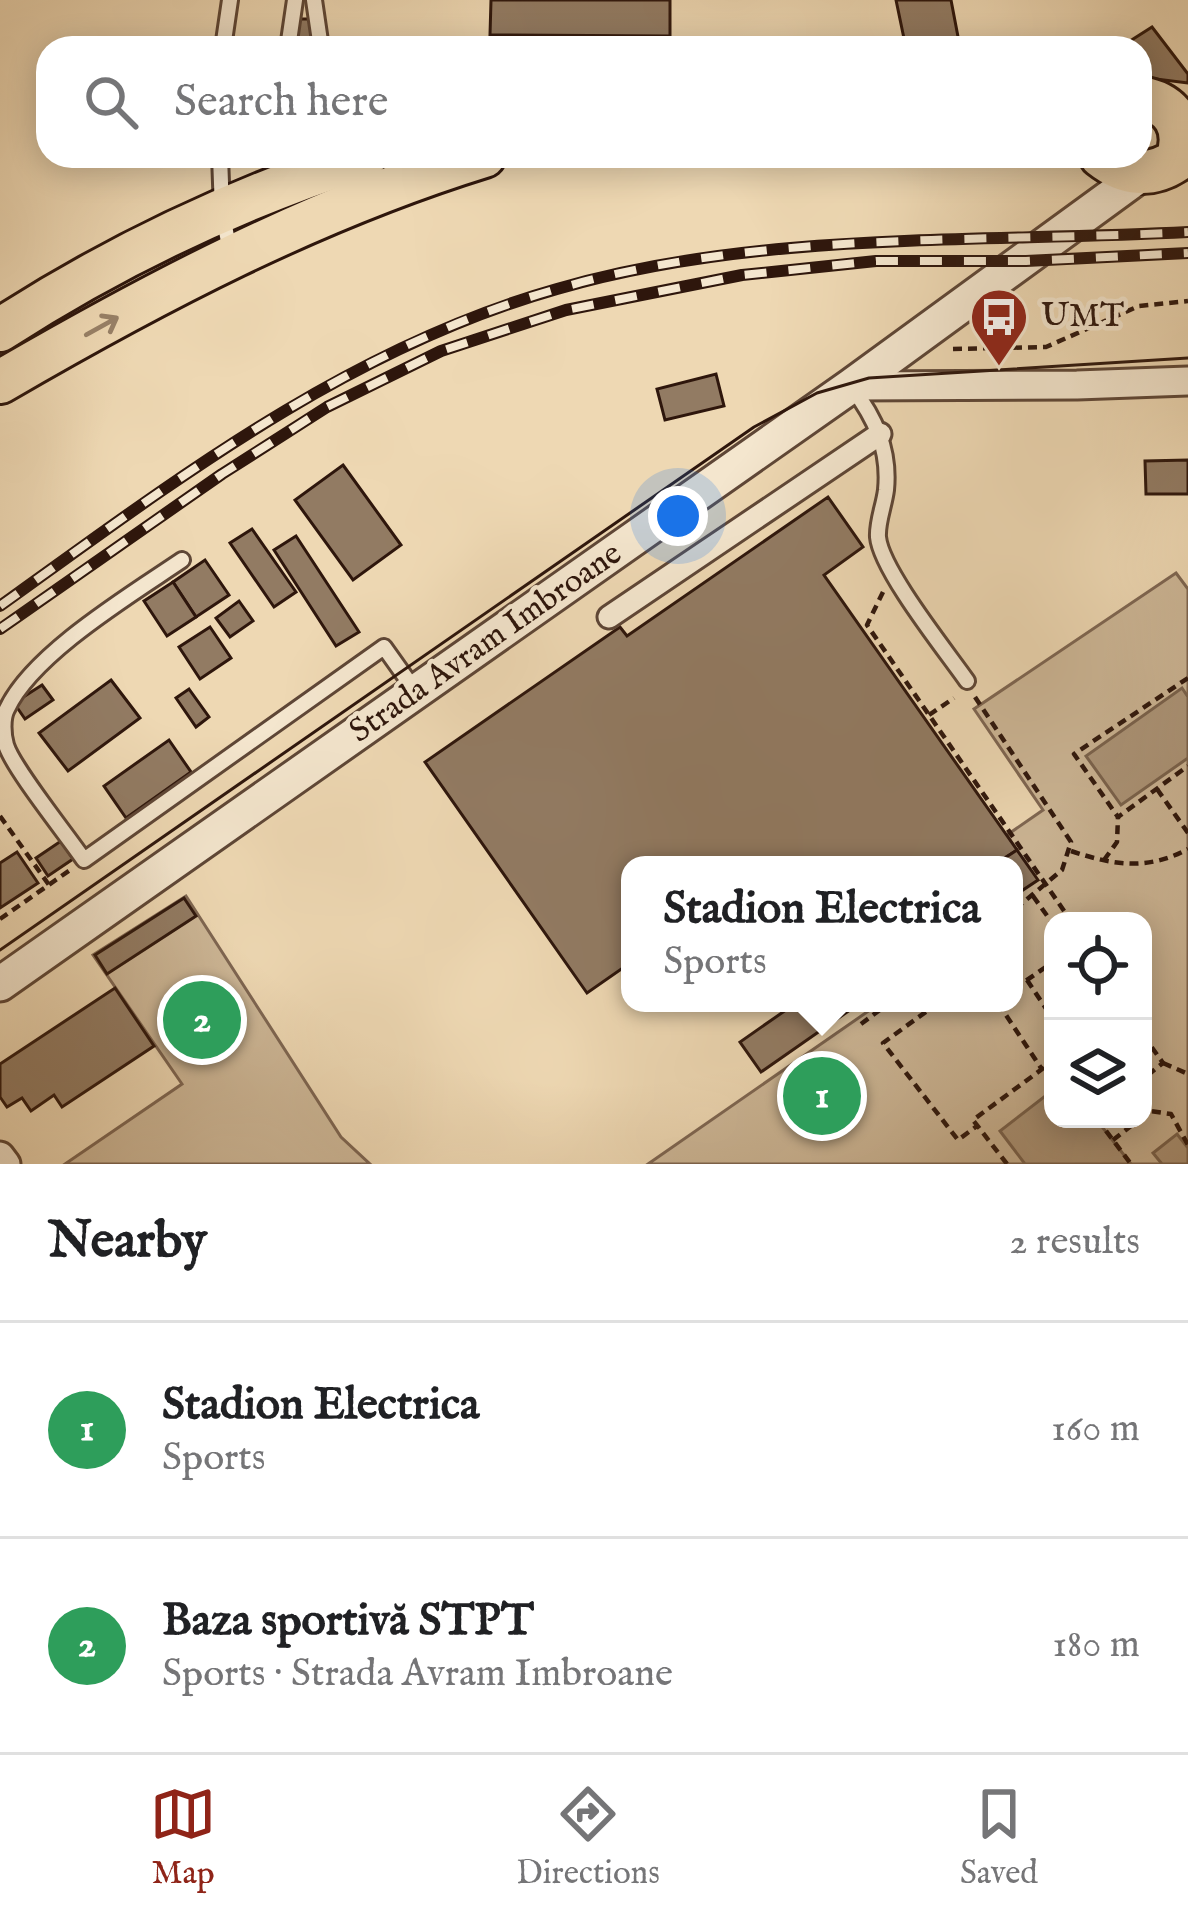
<!DOCTYPE html>
<meta charset="utf-8">
<style>
:root{--surface:#fff;--page:#f6f6f6;--text:#202124;--muted:#757577;--line:#e0e0e0;--accent:#8f2418}
body{margin:0;font-family:"IM FELL English",serif;background:var(--page);color:var(--text)}
.controls{position:absolute;right:36px;bottom:36px;display:grid;overflow:hidden;border-radius:24px;box-shadow:0 6px 30px #0003}
.controls button{width:108px;height:108px;display:grid;place-items:center;padding:0;border:0;border-bottom:3px solid var(--line);background:var(--surface);color:var(--text);font:60px sans-serif}
.you{position:absolute;left:678px;top:516px;width:42px;height:42px;margin:-30px;border:9px solid #fff;border-radius:50%;background:#1a73e8;box-shadow:0 0 0 18px #1a73e833}
.badge{display:grid;place-items:center;width:78px;height:78px;border-radius:50%;background:var(--accent);color:#fff;font-size:39px;font-weight:700}
.pin{position:absolute;translate:-50% -50%;border:6px solid #fff;box-shadow:0 3px 12px #0006}
.popup{position:absolute;left:621px;top:856px;width:402px;height:156px;box-sizing:border-box;display:grid;place-content:center;border-radius:24px;background:var(--surface);filter:drop-shadow(0 3px 9px #0005);font-size:39px;white-space:nowrap;color:var(--muted)}
.popup b{font-size:45px;color:var(--text)}
.popup::after{content:'';position:absolute;left:50%;top:100%;margin-left:-24px;border:24px solid transparent;border-top-color:var(--surface)}
.list{margin:0;padding:0;list-style:none}
h2{display:flex;justify-content:space-between;align-items:center;height:156px;margin:0;padding:0 48px;font-size:51px}
h2 small{font-size:39px;font-weight:400;color:var(--muted)}
.list li{display:grid;grid-template-columns:78px 1fr auto;gap:36px;align-items:center;box-sizing:border-box;height:216px;padding:0 48px;border-top:3px solid var(--line)}
.list b{display:block;font-size:45px;white-space:nowrap}
.list p{margin:0;font-size:39px;white-space:nowrap;color:var(--muted)}
.list em{font-size:39px;font-style:normal;color:var(--muted)}
.icon{flex:none;width:66px;height:66px;fill:none;stroke:currentColor;stroke-width:2;stroke-linecap:round;stroke-linejoin:round}
.map{position:relative;flex:none;width:1188px;height:1164px;overflow:hidden}
.search{position:absolute;background:var(--surface);box-shadow:0 6px 30px #0003;left:36px;right:36px;top:36px;height:132px;display:flex;align-items:center;gap:30px;box-sizing:border-box;padding:0 42px;border-radius:36px;color:var(--muted);font-size:45px}
.sheet{height:588px;background:var(--surface)}
nav{display:flex;justify-content:space-around;align-items:center;box-sizing:border-box;height:168px;border-top:3px solid var(--line);background:var(--surface);font-size:33px;color:var(--muted)}
nav a{display:grid;justify-items:center;gap:6px}
nav .on{color:var(--accent)}
.map>svg:first-child{display:block}
</style>
<div class="map">
<svg width="1188" height="1164" viewBox="0 0 1188 1164">
<rect width="100%" height="100%" fill="#eed8b3"/>
<filter id="stains"><feTurbulence type="fractalNoise" baseFrequency=".00167" numOctaves="4"/><feColorMatrix values="0 0 0 0 .2 0 0 0 0 .09 0 0 0 0 .02 0 0 0 .5 -.17"/></filter>
<radialGradient id="worn" r=".72"><stop offset=".6" stop-color="#630" stop-opacity="0"/><stop offset="1" stop-color="#630" stop-opacity=".3"/></radialGradient>
<g fill="#cdb797" stroke="#7e6652" stroke-width="3" fill-rule="evenodd">
<path d="M1176,573L1188,589V1164H648L880,1003H1014L1016,850L1007,835L1043,810L974,709ZM1053,921H1143V1119H1053Z"/>
<polygon points="186,896 341,1137 370,1164 65,1164 182,1084 93,955"/>
</g>
<g fill="#ad967a" stroke="#7a634e" stroke-width="3">
<polygon points="1182,688 1188,697 1188,758 1121,805 1086,756"/>
<polygon points="1053,1090 1053,1119 1096,1119 1131,1164 1025,1164 1000,1131"/>
<polygon points="1177,1134 1188,1148 1188,1164 1162,1164 1153,1153"/>
</g>
<g fill="#927b63" stroke="#2e160c" stroke-width="3">
<polygon points="491,0 670,0 670,36 490,35"/>
<polygon points="896,0 951,0 959,42 906,48"/>
<rect x="298" y="19" width="15" height="25"/>
<polygon points="1152,27 1188,74 1188,83 1140,77 1140,48 1119,48"/>
<polygon points="716,374 724,406 665,420 657,389"/>
<polygon points="1188,460 1188,494 1146,494 1145,461"/>
<polygon points="343,465 401,545 353,580 295,500"/>
<polygon points="828,497 863,547 824,575 1017,850 994,865 630,865 630,963 587,993 425,762 620,627 627,636"/>
<polygon points="252,529 296,592 274,607 230,543"/>
<polygon points="296,536 359,632 336,646 274,550"/>
<polygon points="205,560 229,595 196,617 173,582"/>
<polygon points="173,582 196,617 167,636 144,601"/>
<polygon points="239,601 253,621 230,637 216,618"/>
<polygon points="210,627 231,658 200,679 179,647"/>
<polygon points="111,680 140,718 68,771 39,733"/>
<polygon points="42,685 53,700 25,719 14,703"/>
<polygon points="189,689 209,717 196,727 176,698"/>
<polygon points="169,740 191,772 126,818 104,786"/>
<polygon points="61,841 73,859 48,876 36,858"/>
<polygon points="1017,850 1038,880 1014,896 1014,865 994,865"/>
<polygon points="17,852 38,883 0,908 0,863"/>
<polygon points="184,898 196,916 107,974 95,955"/>
<polygon points="115,988 154,1046 62,1107 54,1095 31,1111 22,1098 7,1107 0,1097 0,1064"/>
<polygon points="796,1003 860,1003 761,1072 740,1042"/>
</g>
<g fill="none" stroke-linecap="round" stroke-linejoin="round">
<defs>
<g id="service">
<polyline points="314,0 321,48"/>
<polyline points="223,48 230,0"/>
<polyline points="288,48 295,0"/>
<polyline points="220,156 222,210 230,252"/>
<path d="M851,386C875,418 890,449 886,490C884,506 877,522 878,537C881,570 946,651 967,681"/>
<path d="M182,560C132,594 32,654 7,709C2,718 3,735 6,745C13,768 67,835 84,860L384,647L416,692"/>
</g>
<polyline id="pedestrian" points="609,617 880,434"/>
<g id="minor">
<polyline points="851,386 1077,385 1188,381"/>
<polyline points="0,1156 6,1164"/>
</g>
<polyline id="tertiary" points="0,984 851,386 1143,173"/>
<g id="primary">
<path d="M1101,156C1125,175 1151,178 1177,160C1188,127 1173,103 1140,98"/>
<path d="M0,330C114,256 237,198 366,156"/>
<path d="M0,382C155,292 313,209 484,156"/>
</g>
</defs>
<use href="#service" stroke="#5e4636" stroke-width="20"/>
<use href="#pedestrian" stroke="#5e4636" stroke-width="27"/>
<use href="#minor" stroke="#5e4636" stroke-width="33"/>
<use href="#tertiary" stroke="#5e4636" stroke-width="39"/>
<use href="#primary" stroke="#2e160c" stroke-width="48"/>
<g stroke="#2e160c" stroke-width="4.5" stroke-dasharray="9 6" stroke-linecap="butt">
<polyline points="953,349 1046,347 1139,306 1188,301"/>
<polyline points="883,592 867,625 1071,921"/>
<polyline points="1188,678 1074,754 1118,817 1188,766"/>
<polyline points="975,697 1071,842 1062,870 1014,910"/>
<polyline points="929,715 954,698"/>
<polyline points="1157,789 1188,833"/>
<polyline points="0,816 49,885"/>
<path d="M1071,851C1113,865 1147,871 1188,849"/>
<polyline points="1104,860 1117,842 1118,817"/>
<polyline points="1033,896 1053,924"/>
<polyline points="0,919 70,870"/>
<polyline points="1027,980 1053,1019"/>
<polyline points="1014,989 1053,962"/>
<polyline points="938,1003 883,1043 958,1140 977,1126"/>
<polyline points="998,1003 1041,1068"/>
<polyline points="861,1024 889,1003"/>
<polyline points="1143,1035 1163,1063 1143,1079"/>
<polyline points="1163,1063 1188,1074"/>
<polyline points="1143,1100 1150,1111 1171,1114 1188,1145"/>
<polyline points="1097,1119 1131,1164"/>
<polyline points="1113,1140 1140,1119"/>
<polyline points="1007,1164 973,1120 1053,1061"/>
</g>
<use href="#service" stroke="#f4e6ce" stroke-width="14"/>
<use href="#pedestrian" stroke="#f4e6ce" stroke-width="21"/>
<use href="#minor" stroke="#f4e6ce" stroke-width="27"/>
<use href="#tertiary" stroke="#f4e6ce" stroke-width="33"/>
<use href="#primary" stroke="#eed8b3" stroke-width="42"/>
<polyline stroke="#2e160c" stroke-width="3" points="0,950 754,427 817,393 869,378 1188,358"/>
<defs>
<g id="rail">
<path d="M0,606C174,481 348,348 557,289C760,230 979,243 1188,232"/>
<polyline points="0,629 222,474 327,407 441,351 566,310 742,275 876,261 1026,261 1188,253"/>
</g>
</defs>
<use href="#rail" stroke="#2e160c" stroke-width="12"/>
<use href="#rail" stroke="#f4e6ce" stroke-width="8" stroke-dasharray="22" stroke-linecap="butt"/>
</g>
<defs><path id="oneway-shaft" d="M-6 0H5M1.5-3L5.5 0L1.5 3" fill="none" stroke-width="1.6" stroke-linecap="round" stroke-linejoin="round" transform="scale(3)"/></defs>
<use stroke="#988168" href="#oneway-shaft" transform="translate(102 326) rotate(-29)"/>
<defs>
<symbol id="bus-pin" viewBox="-11 -11 22 30"><path d="M0 17L-7.5 6A9.5 9.5 0 1 1 7.5 6Z" fill="#8f2418" stroke="#f4e6ce"/><path d="M-5-6H5V4H4V6H2V4H-2V6H-4V4H-5ZM-3.5-4V0h7V-4ZM-3.5 1.2v1.5H-2V1.2ZM2 1.2v1.5H3.5V1.2Z" fill="#fff"/></symbol>
</defs>
<g fill-rule="evenodd">
<use href="#bus-pin" x="966" y="284" width="66" height="90"/>
</g>
<g text-anchor="middle" dominant-baseline="central" stroke-width="9" stroke-linejoin="round" paint-order="stroke">
<g font-size="33" fill="#2e160c" stroke="#f4e6ce" text-anchor="start">
<text x="1041" y="317">UMT</text>
</g>
<g font-size="33" fill="#2e160c" stroke="#f4e6ce">
<text transform="translate(486 643) rotate(-35)">Strada Avram Imbroane</text>
</g>
</g>
<rect width="100%" height="100%" filter="url(#stains)"/>
<rect width="100%" height="100%" fill="url(#worn)"/>
</svg>
<div class="controls">
<button><svg class="icon" aria-label="locate" viewBox="0 0 24 24"><circle cx="12" cy="12" r="6"/><path d="M12 2v4M12 18v4M2 12h4M18 12h4"/></svg></button>
<button><svg class="icon" aria-label="layers" viewBox="0 0 24 24"><path d="M12 4l9 5-9 5-9-5zM3 14l9 5 9-5"/></svg></button>
</div>
<div class="you"></div>
<div class="pin badge" style="left:822px;top:1096px;background:#2e9e5b">1</div>
<div class="popup"><b>Stadion Electrica</b>Sports</div>
<div class="pin badge" style="left:202px;top:1020px;background:#2e9e5b">2</div>
<div class="search"><svg class="icon" aria-label="search" viewBox="0 0 24 24"><circle cx="10" cy="10" r="6"/><path d="M15 15l6 6"/></svg>Search here</div>
</div>
<section class="sheet">
<h2>Nearby<small>2 results</small></h2>
<ul class="list">
<li><span class="badge" style="background:#2e9e5b">1</span><div><b>Stadion Electrica</b><p>Sports</p></div><em>160 m</em></li>
<li><span class="badge" style="background:#2e9e5b">2</span><div><b>Baza sportivă STPT</b><p>Sports · Strada Avram Imbroane</p></div><em>180 m</em></li>
</ul>
</section>
<nav>
<a class="on"><svg class="icon" aria-label="map" viewBox="0 0 24 24"><path d="M3 6l6-2 6 2 6-2v14l-6 2-6-2-6 2zM9 4v14M15 6v14"/></svg>Map</a>
<a><svg class="icon" aria-label="directions" viewBox="0 0 24 24"><path d="M12 3l9 9-9 9-9-9zM9 14v-3h6M13 9l2 2-2 2"/></svg>Directions</a>
<a><svg class="icon" aria-label="saved" viewBox="0 0 24 24"><path d="M7 4h10v16l-5-4-5 4z"/></svg>Saved</a>
</nav>
